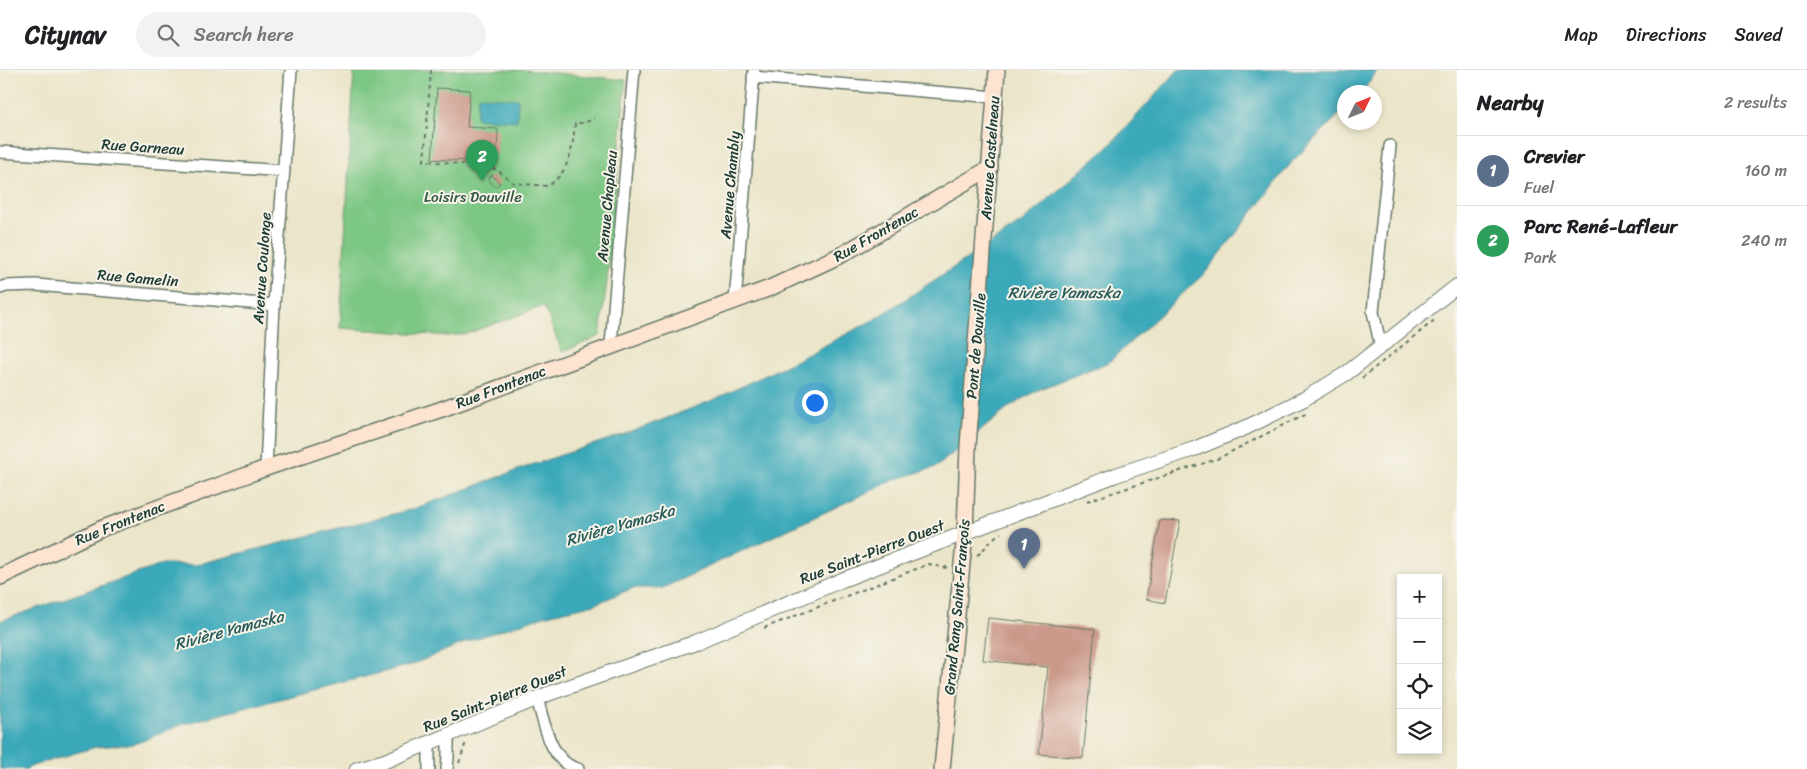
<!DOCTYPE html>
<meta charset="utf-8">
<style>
:root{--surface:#fff;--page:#f2f2f2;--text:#202124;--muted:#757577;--line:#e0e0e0;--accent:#1f6fb2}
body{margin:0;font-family:Sriracha,sans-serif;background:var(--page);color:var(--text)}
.controls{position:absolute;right:15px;bottom:15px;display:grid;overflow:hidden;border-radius:0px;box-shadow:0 2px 8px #0003}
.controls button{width:45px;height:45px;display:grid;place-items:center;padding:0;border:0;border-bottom:1px solid var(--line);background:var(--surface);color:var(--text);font:25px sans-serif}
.compass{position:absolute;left:1337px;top:15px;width:45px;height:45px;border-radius:50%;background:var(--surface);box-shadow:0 2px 8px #0003;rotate:47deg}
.you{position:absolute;left:814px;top:332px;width:18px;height:18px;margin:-12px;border:4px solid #fff;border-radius:50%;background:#1a73e8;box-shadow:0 0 0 8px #1a73e833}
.badge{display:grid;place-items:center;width:32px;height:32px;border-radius:50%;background:var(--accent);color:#fff;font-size:16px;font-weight:700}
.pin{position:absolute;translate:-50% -41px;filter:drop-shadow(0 1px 2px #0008)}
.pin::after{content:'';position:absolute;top:26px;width:18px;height:15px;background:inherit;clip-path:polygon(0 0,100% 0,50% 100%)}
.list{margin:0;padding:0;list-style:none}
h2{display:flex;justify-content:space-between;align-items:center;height:65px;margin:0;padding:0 20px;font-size:21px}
h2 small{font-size:16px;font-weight:400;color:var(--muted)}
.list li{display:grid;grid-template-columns:32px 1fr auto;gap:15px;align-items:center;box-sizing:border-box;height:70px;padding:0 20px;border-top:1px solid var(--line)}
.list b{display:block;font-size:19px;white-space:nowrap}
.list p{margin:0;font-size:16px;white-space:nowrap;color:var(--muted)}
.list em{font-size:16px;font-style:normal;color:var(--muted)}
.icon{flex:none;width:28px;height:28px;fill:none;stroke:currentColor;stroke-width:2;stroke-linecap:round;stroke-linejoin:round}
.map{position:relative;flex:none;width:1457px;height:699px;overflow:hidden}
header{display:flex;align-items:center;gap:30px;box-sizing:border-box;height:70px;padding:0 25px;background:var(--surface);border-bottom:1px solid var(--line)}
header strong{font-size:24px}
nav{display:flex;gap:28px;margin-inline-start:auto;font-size:18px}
.search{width:350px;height:45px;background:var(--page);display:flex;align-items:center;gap:12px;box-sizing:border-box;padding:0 18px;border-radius:28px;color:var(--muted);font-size:19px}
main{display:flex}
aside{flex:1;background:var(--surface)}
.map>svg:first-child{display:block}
</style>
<header>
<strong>Citynav</strong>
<div class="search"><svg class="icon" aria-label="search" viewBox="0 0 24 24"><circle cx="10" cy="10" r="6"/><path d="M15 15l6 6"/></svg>Search here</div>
<nav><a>Map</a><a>Directions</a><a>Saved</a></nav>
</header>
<main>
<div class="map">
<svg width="1457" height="699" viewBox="0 0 1457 699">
<rect width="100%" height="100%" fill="#f7f3e8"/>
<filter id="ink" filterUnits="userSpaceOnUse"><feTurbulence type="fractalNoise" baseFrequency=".02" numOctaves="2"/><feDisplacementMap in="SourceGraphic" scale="10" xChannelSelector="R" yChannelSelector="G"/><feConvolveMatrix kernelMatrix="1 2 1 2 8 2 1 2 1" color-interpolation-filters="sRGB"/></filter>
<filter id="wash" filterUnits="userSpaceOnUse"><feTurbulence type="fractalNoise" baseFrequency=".0096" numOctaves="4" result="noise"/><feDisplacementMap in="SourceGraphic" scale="20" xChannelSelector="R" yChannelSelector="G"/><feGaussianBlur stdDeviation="1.12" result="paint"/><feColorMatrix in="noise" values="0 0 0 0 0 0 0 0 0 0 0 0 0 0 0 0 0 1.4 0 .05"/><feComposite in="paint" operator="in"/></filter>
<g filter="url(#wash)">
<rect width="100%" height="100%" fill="#ebe5c9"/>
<polygon fill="#7dc785" stroke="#4e825c" points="354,0 524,0 626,10 607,211 600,266 562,282 544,236 466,264 449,266 340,258"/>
<g fill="#3ba9ba" stroke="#2d7377">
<polygon points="1178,0 1378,0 1362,22 1344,22 1344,40 1292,92 1206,202 1109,292 1038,320 1011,336 936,397 894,410 663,518 633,518 595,534 547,545 471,570 411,595 183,654 135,674 96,677 35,695 26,699 0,699 0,551 164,494 195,495 413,439 534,394 628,363 713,330 795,291 877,248 1022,152 1111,74"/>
<polygon points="478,26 518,29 517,51 476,48"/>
</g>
<g id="blocks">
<g fill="#cb998a">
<polygon points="437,18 470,20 467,57 498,59 497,84 469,82 468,91 432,89"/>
<polygon points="492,105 500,113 495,117 488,109"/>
<polygon points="1160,450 1180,451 1165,533 1146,529"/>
<polygon points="988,548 1095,559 1083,688 1039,684 1048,597 983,590"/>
</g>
</g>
</g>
<g filter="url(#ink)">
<use href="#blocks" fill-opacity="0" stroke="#667868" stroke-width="1"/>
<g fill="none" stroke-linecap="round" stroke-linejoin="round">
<defs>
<g id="minor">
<polyline points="753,7 995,27"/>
<polyline points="0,82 284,101"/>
<polyline points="0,218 6,216 36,215 274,235"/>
<polyline points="735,232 754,2"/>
<polyline points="611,275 634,0"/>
<polyline points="1381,277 1373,242 1390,76"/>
<polyline points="266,398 274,235 291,0"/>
<path d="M537,628C544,652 550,693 578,699"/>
<polyline points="429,673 429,699"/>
<polyline points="447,699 448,687 448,665"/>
</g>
<polyline id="tertiary" points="357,699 385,691 548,624 696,572 842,510 1116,405 1194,379 1245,358 1304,329 1347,303 1457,216"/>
<g id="secondary">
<polyline points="0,507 103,458 266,398 442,339 770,218 843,184 990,98"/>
<polyline points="942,699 965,463 968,376 997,0"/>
</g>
</defs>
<use href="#minor" stroke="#667868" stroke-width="14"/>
<use href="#tertiary" stroke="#667868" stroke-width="16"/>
<use href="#secondary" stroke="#667868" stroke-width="18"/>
<g stroke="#667868" stroke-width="2" stroke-dasharray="4 4" stroke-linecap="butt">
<path d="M431,0L424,91L488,96L499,101L513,113L548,116C570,102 573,77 575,53H585L594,48"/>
<polyline points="1362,308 1436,249"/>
<polyline points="1087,431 1217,389 1309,342"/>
<polyline points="977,485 979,484 996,466 1001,463"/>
<polyline points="764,558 929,494 944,498 949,496"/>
<polyline points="459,693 466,672"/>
</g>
<use href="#minor" stroke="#fff" stroke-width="11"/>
<use href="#tertiary" stroke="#fff" stroke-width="14"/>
<use href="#secondary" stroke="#fde4d1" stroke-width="15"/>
</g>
</g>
<g text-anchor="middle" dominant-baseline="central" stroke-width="4" stroke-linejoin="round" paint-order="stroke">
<g font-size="15" fill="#1f3d34" stroke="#f7f3e8">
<text transform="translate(143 77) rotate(4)">Rue Garneau</text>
<text transform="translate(990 88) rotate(-86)">Avenue Castelneau</text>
<text transform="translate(730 115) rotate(-85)">Avenue Chambly</text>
<text transform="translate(607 136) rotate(-85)">Avenue Chapleau</text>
<text transform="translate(876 164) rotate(-30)">Rue Frontenac</text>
<text transform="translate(262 198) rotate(-86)">Avenue Coulonge</text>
<text transform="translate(138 208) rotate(5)">Rue Gamelin</text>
<text transform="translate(976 276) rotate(-85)">Pont de Douville</text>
<text transform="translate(501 317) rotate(-21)">Rue Frontenac</text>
<text transform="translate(120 453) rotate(-22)">Rue Frontenac</text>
<text transform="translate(872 482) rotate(-21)">Rue Saint-Pierre Ouest</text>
<text transform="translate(957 537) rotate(-85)">Grand Rang Saint-François</text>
<text transform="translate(495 629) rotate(-22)">Rue Saint-Pierre Ouest</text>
</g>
<g font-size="15" fill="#325944" stroke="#f7f3e8">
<text x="473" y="127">Loisirs Douville</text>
</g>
<g font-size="16" font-style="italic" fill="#275d5c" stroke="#f7f3e8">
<text x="1064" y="222">Rivière Yamaska</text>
<text transform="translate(620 455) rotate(-16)">Rivière Yamaska</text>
<text transform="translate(229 560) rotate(-15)">Rivière Yamaska</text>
</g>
</g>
</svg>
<div class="controls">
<button>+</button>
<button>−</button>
<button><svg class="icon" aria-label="locate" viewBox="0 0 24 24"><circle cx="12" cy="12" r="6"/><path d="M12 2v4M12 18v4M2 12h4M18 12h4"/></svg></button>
<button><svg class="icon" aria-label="layers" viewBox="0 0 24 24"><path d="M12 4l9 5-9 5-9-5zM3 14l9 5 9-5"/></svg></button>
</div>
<svg class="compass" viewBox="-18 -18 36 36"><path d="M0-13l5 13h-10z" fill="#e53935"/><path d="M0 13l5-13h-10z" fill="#757577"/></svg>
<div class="you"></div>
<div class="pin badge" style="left:1024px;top:499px;background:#5c6f8a">1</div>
<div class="pin badge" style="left:482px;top:111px;background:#2e9e5b">2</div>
</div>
<aside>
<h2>Nearby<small>2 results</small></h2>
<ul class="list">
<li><span class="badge" style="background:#5c6f8a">1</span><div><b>Crevier</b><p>Fuel</p></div><em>160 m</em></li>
<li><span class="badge" style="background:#2e9e5b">2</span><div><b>Parc René-Lafleur</b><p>Park</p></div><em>240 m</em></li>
</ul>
</aside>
</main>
